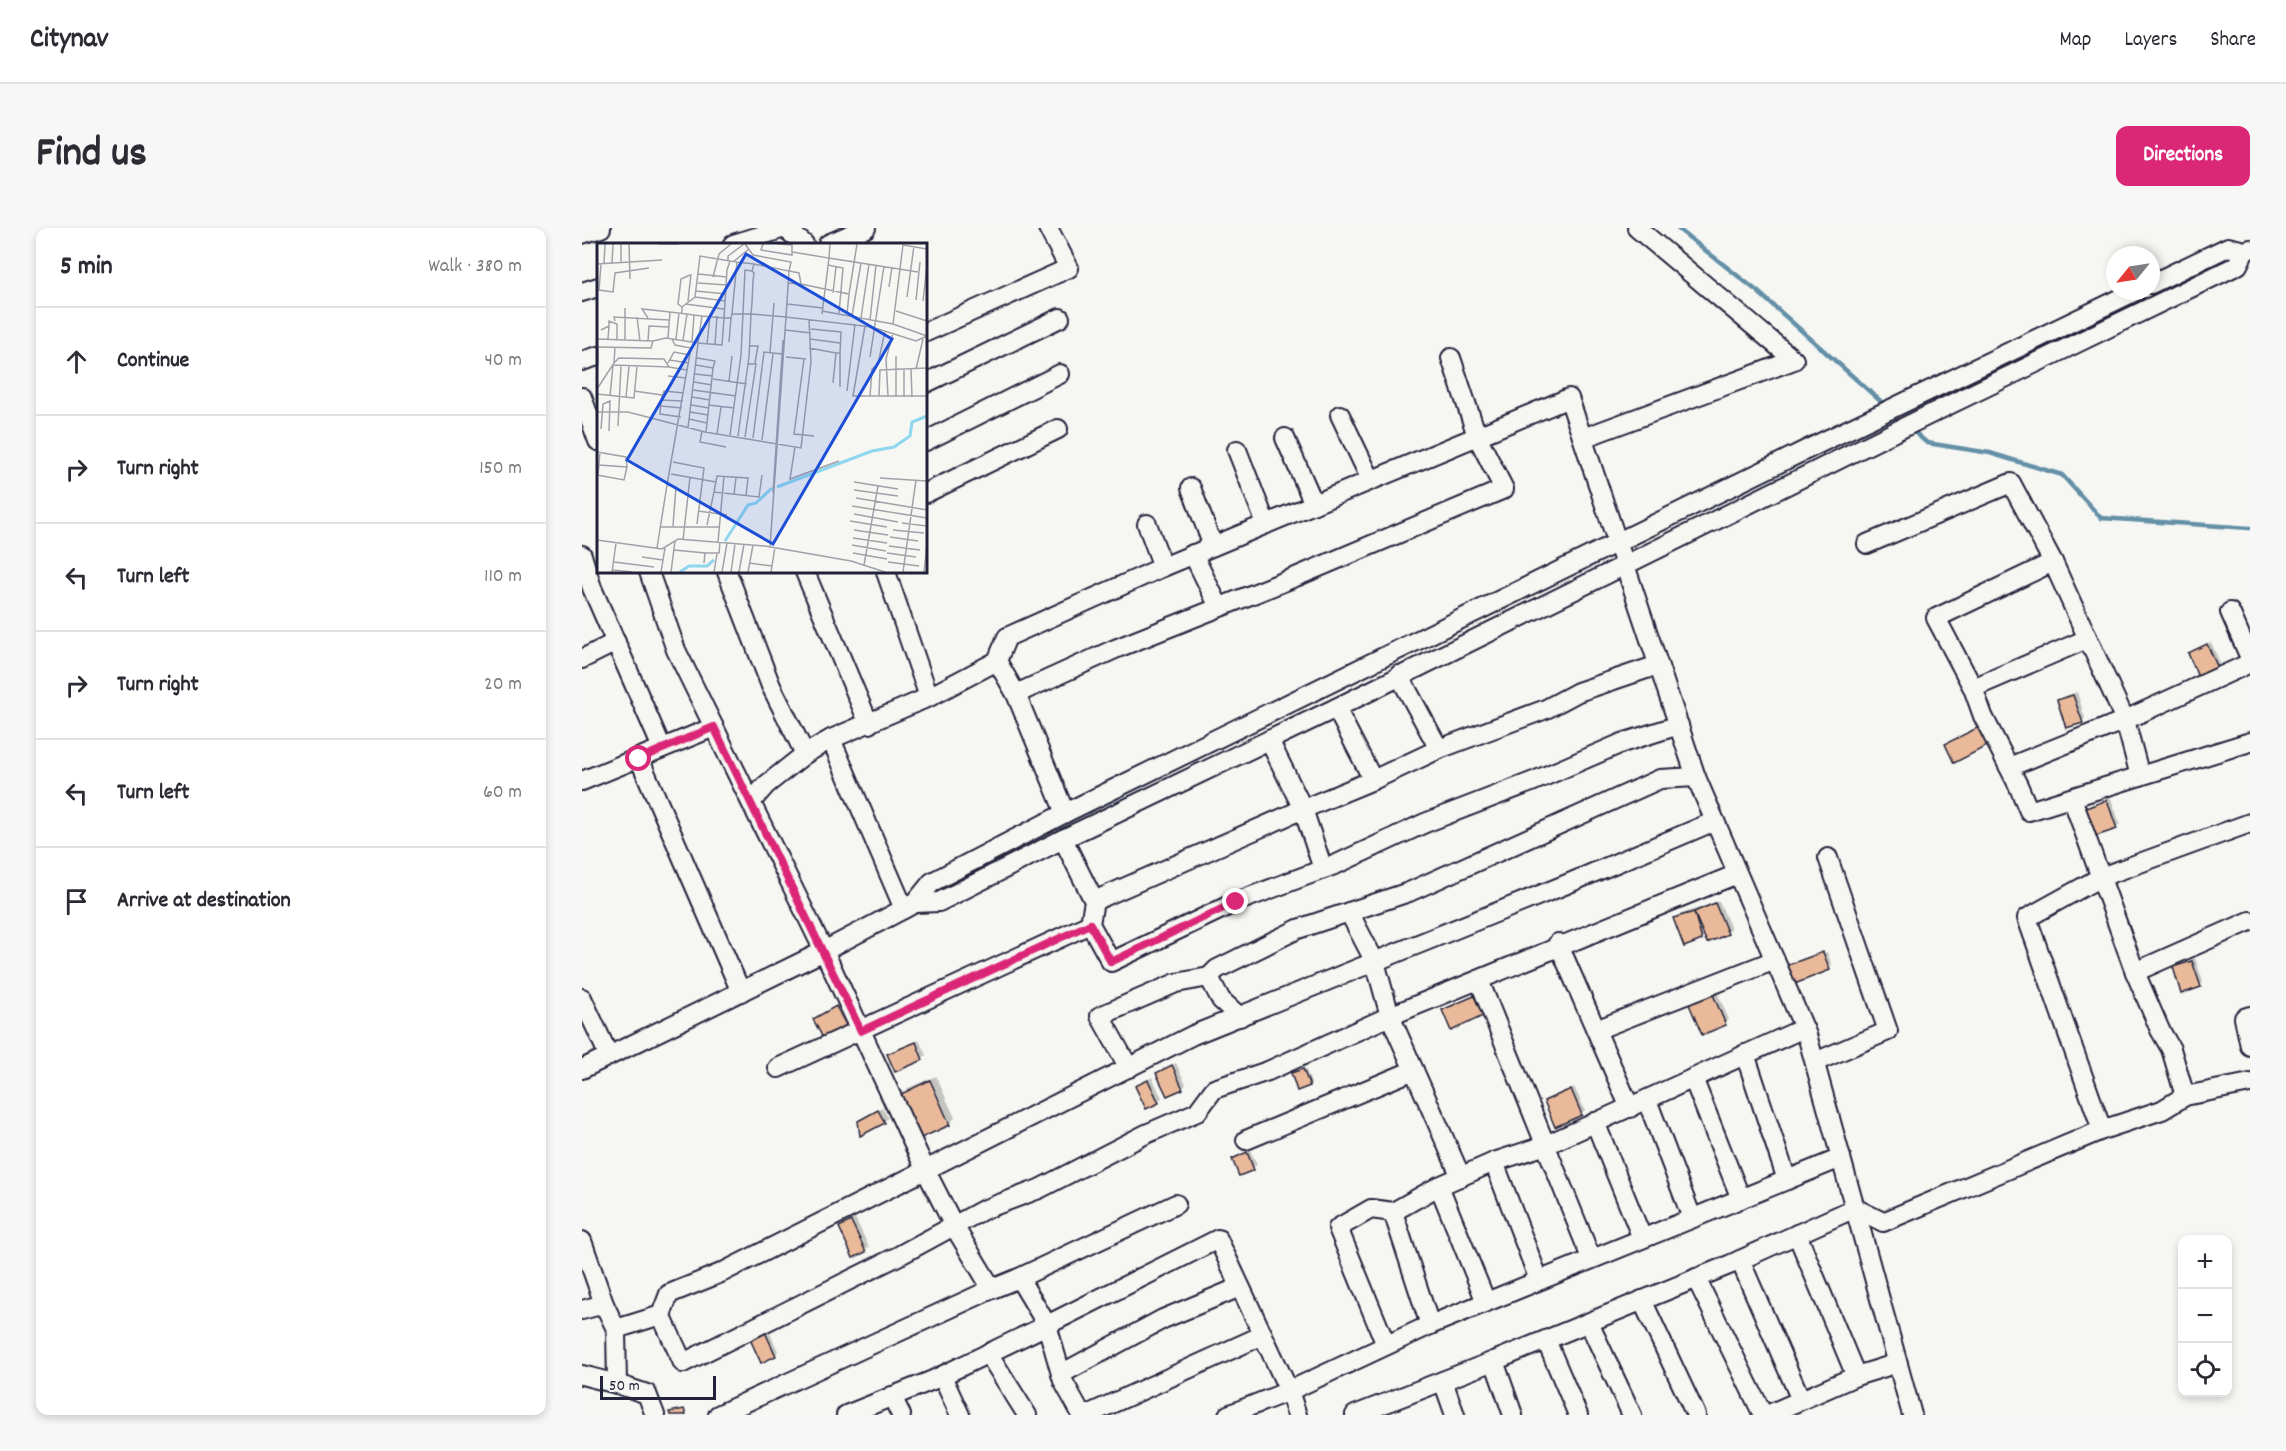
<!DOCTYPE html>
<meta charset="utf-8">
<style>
:root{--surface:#fff;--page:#f7f7f7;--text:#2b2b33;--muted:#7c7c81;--line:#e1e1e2;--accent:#db2777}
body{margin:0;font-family:Dekko,sans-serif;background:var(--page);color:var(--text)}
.controls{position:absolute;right:18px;bottom:18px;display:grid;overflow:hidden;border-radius:12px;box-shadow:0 3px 9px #0003}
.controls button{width:54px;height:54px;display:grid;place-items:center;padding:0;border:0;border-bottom:2px solid var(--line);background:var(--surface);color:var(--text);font:30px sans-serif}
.compass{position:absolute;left:1524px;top:18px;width:54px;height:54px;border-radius:50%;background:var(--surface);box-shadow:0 3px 9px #0003;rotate:240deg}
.scale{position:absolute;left:18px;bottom:15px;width:116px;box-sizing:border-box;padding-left:6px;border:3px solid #22223b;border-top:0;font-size:16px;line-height:21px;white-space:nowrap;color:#22223b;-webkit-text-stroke:4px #f6f6f2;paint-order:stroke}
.stop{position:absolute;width:18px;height:18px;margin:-14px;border:4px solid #db2777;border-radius:50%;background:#fff}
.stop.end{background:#db2777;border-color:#fff;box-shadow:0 2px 6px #0008}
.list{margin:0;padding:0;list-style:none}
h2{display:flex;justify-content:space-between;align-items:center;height:78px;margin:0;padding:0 24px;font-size:26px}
h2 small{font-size:20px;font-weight:400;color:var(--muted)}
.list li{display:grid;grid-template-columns:39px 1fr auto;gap:18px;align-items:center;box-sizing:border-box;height:108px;padding:0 24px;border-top:2px solid var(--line)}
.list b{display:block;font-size:22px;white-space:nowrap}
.list em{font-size:20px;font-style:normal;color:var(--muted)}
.icon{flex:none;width:33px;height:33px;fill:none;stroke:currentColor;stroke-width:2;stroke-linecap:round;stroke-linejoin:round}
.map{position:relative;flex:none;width:1668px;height:1187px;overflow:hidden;border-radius:12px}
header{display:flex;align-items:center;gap:36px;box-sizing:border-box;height:84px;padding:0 30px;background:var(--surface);border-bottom:2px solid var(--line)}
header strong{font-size:28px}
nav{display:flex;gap:33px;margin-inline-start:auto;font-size:21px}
.intro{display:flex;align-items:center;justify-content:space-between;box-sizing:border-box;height:144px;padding:0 36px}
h1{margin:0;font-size:42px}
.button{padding:15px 27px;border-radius:12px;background:var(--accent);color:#fff;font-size:21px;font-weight:700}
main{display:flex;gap:36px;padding:0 36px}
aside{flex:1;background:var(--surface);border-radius:12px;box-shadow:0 3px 9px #0003}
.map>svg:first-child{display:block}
</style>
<header>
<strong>Citynav</strong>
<nav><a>Map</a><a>Layers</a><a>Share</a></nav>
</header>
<div class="intro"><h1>Find us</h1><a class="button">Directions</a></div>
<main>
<aside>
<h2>5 min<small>Walk · 380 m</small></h2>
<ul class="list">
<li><svg class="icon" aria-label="ahead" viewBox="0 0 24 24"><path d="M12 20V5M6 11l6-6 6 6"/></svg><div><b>Continue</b></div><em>40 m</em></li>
<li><svg class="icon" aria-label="right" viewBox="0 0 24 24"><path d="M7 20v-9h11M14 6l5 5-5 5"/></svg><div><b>Turn right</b></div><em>150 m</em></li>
<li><svg class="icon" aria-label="left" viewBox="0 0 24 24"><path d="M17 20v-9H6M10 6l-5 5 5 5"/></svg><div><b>Turn left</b></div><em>110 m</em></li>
<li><svg class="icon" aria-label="right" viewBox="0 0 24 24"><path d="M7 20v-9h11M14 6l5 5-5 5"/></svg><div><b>Turn right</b></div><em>20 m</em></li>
<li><svg class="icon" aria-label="left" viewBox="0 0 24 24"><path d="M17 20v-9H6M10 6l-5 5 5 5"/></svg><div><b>Turn left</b></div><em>60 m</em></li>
<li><svg class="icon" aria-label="arrive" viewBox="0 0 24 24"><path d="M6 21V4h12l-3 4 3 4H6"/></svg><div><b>Arrive at destination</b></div></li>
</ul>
</aside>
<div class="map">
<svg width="1668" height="1187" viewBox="0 0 1668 1187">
<rect width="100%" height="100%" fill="#f6f6f2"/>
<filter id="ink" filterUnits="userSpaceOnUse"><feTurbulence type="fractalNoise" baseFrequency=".0167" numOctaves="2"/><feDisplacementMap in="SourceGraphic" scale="12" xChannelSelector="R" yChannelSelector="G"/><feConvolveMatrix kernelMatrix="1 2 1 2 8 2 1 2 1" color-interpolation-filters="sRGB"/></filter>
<g filter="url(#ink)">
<g fill="#0003">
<polygon points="1629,414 1638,435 1635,439 1608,425"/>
<polygon points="1495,464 1503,490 1500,494 1476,472 1480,469"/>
<polygon points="1529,570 1538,596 1534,599 1506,580 1510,576"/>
<polygon points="1137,673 1149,701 1145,705 1123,707 1119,711 1093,690 1096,687"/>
<polygon points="1245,724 1250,737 1247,741 1207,738"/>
<polygon points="1613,730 1621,754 1618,758 1592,740 1596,736"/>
<polygon points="1134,761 1147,792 1121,805 1108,775"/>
<polygon points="896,765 904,783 900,787 862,783"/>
<polygon points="258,776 268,794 243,810 233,791"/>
<polygon points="337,812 344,827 340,831 307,827 311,823"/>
<polygon points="594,835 604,856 600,860 576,845"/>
<polygon points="723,840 729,855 727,857 712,844"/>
<polygon points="354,848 373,890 367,896 321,866 326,860"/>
<polygon points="570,849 580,870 565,879 555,859"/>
<polygon points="992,859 1003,882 999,886 963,874"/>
<polygon points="300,879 306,890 302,893 277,894"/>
<polygon points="668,922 675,937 658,946 652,931"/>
<polygon points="273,990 287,1019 283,1022 258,999"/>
<polygon points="187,1103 196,1123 193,1127 171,1110"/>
</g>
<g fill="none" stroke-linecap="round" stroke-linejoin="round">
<g stroke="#638fa7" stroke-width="4.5">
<polyline points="1095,0 1175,63 1304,178"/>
<polyline points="1330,202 1345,215 1408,225 1480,247 1519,290 1668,300"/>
</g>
</g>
<g fill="#e9b99a" stroke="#22223b" stroke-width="1.5">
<polygon points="1625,416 1636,440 1616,449 1606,425"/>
<polygon points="1491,467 1501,495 1484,500 1475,472"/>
<polygon points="1399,498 1409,516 1372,535 1363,516"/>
<polygon points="1525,572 1535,601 1514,608 1504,580"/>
<polygon points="1133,675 1146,706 1125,715 1112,684"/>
<polygon points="1112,684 1120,712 1102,719 1091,690"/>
<polygon points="1241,724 1248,742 1210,757 1203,738"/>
<polygon points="1610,733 1619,759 1599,766 1591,739"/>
<polygon points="1130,764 1144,797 1120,807 1106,774"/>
<polygon points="892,768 901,788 869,803 860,782"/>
<polygon points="254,778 265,799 242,812 231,791"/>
<polygon points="334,814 341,832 313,844 305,826"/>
<polygon points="590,837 601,861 585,868 574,845"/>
<polygon points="721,841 728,858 715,863 709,845"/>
<polygon points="348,852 368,897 339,910 319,866"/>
<polygon points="566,852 577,875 564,881 553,858"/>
<polygon points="989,861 1000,887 973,899 962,873"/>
<polygon points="296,882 303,895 278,908 276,893"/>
<polygon points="665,924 672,942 657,948 650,931"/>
<polygon points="269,993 284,1024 271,1030 257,999"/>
<polygon points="183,1104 194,1128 179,1135 168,1111"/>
<polygon points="102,1181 104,1187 88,1187 87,1184"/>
</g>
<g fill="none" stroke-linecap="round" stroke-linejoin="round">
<defs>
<g id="minor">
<polyline points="203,0 222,16"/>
<polyline points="0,6 19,0"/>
<polyline points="151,16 203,0"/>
<polyline points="246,16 284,0"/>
<polyline points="1569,56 1646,19 1663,23 1668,21"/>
<polyline points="0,64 16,59"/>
<polyline points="344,104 487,40 466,0"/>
<polyline points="0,133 16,128"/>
<polyline points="344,155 478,90"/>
<polyline points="0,169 16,213"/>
<polyline points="758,187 789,252"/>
<polyline points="703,210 732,276"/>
<polyline points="1001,210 1212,132 1055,0"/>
<polyline points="344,213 478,146"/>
<polyline points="655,222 684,296"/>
<polyline points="609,260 631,318"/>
<polyline points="344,265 476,201"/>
<polyline points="565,296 581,339"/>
<polyline points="1285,316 1429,255 1471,334 1543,492 1558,548 1668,514"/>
<polyline points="611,326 637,379"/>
<polyline points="0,327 10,360 80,520"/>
<polyline points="1471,334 1354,390 1391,460 1401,488 1436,557 1447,583 1558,548"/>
<polyline points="67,344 94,422 242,723 333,675 350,654 483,585 1234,217 1554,63"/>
<polyline points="145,344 189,458 223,526"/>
<polyline points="223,344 287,496"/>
<polyline points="304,344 347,469"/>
<polyline points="1648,384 1668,430"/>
<polyline points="0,431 34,414"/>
<polyline points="415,433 434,466 483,585"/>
<polyline points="817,447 857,521"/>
<polyline points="1391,460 1505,411"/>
<polyline points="434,466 533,421 716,348 922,261 895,208 869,130"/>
<polyline points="754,480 791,552"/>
<polyline points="249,511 322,681"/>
<polyline points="687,512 721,581 741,641"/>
<polyline points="57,530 159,764"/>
<polyline points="1427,539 1543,492 1668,435"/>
<polyline points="0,553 132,499"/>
<polyline points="1490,570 1553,744 1578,802 1589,821 1603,868"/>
<polyline points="169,574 184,557 223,526 249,511 347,469 415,433 425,409 581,339 987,170 1114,549 1225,807 1330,1187"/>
<polyline points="481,611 512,673 508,696 529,734 654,674 755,636 843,595 952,553 1040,515 1097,497"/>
<polyline points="512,673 721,581 791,552 857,521 964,481 996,464 1076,437"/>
<polyline points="333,675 357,674 481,611 754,480 1371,175 1656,37 1663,23"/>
<polyline points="767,684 793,734 808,788 879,949"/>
<polyline points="976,715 1048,880"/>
<polyline points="1553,744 1668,693"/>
<polyline points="897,752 1009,1030"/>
<polyline points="0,770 27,828"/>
<polyline points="1668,788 1662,790 1668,818"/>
<polyline points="658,789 639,772 627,749 635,741 716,701 827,664 1078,551 1114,549"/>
<polyline points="1014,802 1193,732"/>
<polyline points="1163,826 1205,952"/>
<polyline points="1233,834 1306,803 1246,630"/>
<polyline points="196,840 508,696"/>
<polyline points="547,840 518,788 594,755 627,749"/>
<polyline points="0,841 242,723 344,943 372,998 410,1061 437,1050 465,1097 481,1153 500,1187"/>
<polyline points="1111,850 1159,971"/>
<polyline points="1065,872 1110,990"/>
<polyline points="1013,894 1060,1010"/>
<polyline points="1520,902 1445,690 1519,649 1668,595"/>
<polyline points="664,912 832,842"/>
<polyline points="912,934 957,1052"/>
<polyline points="857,958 904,1074"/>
<polyline points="0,1013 22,1076 34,1101 79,1087 87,1066 139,1045 611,807 985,656 1133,593"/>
<polyline points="1158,1032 1219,1172"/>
<polyline points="437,1050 594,976"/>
<polyline points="1114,1050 1181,1187"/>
<polyline points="1060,1072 1114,1187"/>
<polyline points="0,1082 22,1076"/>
<polyline points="79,1087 101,1135 318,1027 401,982 457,961 564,906 615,884 632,861 686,843 808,788 1155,646"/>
<polyline points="1007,1095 1050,1187"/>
<polyline points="848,1097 811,984 857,958 912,934 964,917 1222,800"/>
<polyline points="34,1101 35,1156 65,1166 73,1187"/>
<polyline points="964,1112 996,1187"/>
<polyline points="804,1117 756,1000 789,981 811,984"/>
<polyline points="406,1125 445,1187"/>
<polyline points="479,1146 581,1091 658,1059"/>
<polyline points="0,1147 35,1156"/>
<polyline points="360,1148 378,1187"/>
<polyline points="1274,1148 1316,1135"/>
<polyline points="861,1153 873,1187"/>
<polyline points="310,1168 319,1187"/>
<polyline points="136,1187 410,1061"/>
<polyline points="264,1187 351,1152 465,1097 636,1011 707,1163 646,1187"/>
<polyline points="505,1187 681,1107"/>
<polyline points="715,1187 707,1163 848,1097 1259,930"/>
<polyline points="773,1187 912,1133"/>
<polyline points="931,1187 912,1133 1147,1037 1273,980 1301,994 1520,902 1580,882 1603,868 1668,855"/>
<polyline points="1185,1187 1274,1148 1215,1006"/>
</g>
</defs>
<use href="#minor" stroke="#22223b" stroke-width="22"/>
<use href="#minor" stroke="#f6f6f2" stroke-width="18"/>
</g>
</g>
<g fill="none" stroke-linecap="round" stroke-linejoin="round" filter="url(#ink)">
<polyline stroke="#db2777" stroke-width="8" points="57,531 132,499 279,803 508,696 529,734 654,674"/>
</g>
<g transform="translate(15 15)">
<rect width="330" height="330" fill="#f6f6f2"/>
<path fill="none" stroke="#8ed7ef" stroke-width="3" d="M180,244L275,208L297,204L313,193L315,179L330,173M128,298L151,262L159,260L175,245M83,329L92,323H110L117,317"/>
<path fill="none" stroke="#a1a1a9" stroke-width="1.5" d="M32,1L33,36M62,1H82M148,1L156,12L194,19L192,28L202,30L204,41L191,40M166,1L164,7L195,12V2L181,1M233,1L232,15L321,29M195,9L232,15L225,71M131,17V13L147,1M136,19L152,6M140,19L133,18L130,27L127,75L105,73L101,100L125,102L127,75H134L135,71H154L189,74L192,28L157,21L155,28L157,30L156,38L155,60L154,71L152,114L141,193M7,20L8,1M15,20L16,1M24,20V1M0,21L65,17M4,21L2,47L16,49L18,30L52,25M231,22L246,25L242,70M101,31L130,34M116,34L122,11L134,1M101,40L130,42M204,41L252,51L260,1M292,44L295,24M99,48L129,51M236,50L239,24M98,54L128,58M310,54L317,3M319,57L323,19M91,58L94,31M326,58L330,22M88,61L127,66M190,61L226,65M85,64L81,61L84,36L93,32M225,68L296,81L330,93M299,68L330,78M85,70V64L98,54L103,13L133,18M135,71L140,19L157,21M250,71L252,51M255,73L264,20M40,74L43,98M51,75L45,66L73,69M264,75L272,21M273,77L279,22M18,78L17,74L72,77M296,81L306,2L330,6M12,83V78L20,81V96M268,83L256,153H330M214,86L244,89L243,110M4,87L12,83L11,96M188,87L214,90M71,95L73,69L90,71M0,96L56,98L54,105L0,104M75,96L78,102L94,105L90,127M79,96L82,70M213,96L243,100M28,97V65M86,97L90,71L97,72M51,98L52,83L72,84M56,98L69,95L101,100L91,185M95,99L97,72L105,73M132,99L134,75M110,101L113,73M118,101L120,73M153,103H161L158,120M212,105L239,110M173,109L177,60M299,113V153M189,114L209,116M273,114L287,23M100,115L118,118L116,125M207,116L197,191L217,193M72,117L92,120M71,120L77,109L93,112M99,122L116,125L109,189M1,123V104M72,124L90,127L70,242L79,244L76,283M314,126L315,154M319,126L326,96M307,127V154M98,131L116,133M71,133L89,135M116,136L150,141M132,138L135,113M97,139L115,142M236,140L239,110H243V144M0,146L17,120L18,104M96,147L139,153M37,148L65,152M250,148L258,81M0,151L37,155L40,123M13,153L16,122L72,124L67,116L22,115L17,120M273,153L275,126L281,121L288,88M282,153L283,127L330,125M291,153L289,116L296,90M29,154L32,123M95,154L113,157M64,157L86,158M94,162L112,165M112,162L137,165M64,163L85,165M0,169H31L108,189L204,205L214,119L212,76M93,169L111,172M84,174L63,171L64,157L67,148L87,150M92,176L110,180M21,183L24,123M4,186L6,161L13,158L12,188M105,188L103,199L129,204M120,191L124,164M133,192L144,112L148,27L155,28M148,194L159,121H151M156,195L167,109L185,111M165,197L176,111M198,204L193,236L242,218M0,209L29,214L30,224L27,237L0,232M76,219L107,225L100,281M2,222L30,224M74,231L119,239M1,232L3,209M283,235L330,238M257,239L301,246M257,247L301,253M117,249L120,233L151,235L149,253M176,250L186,97M137,252L139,234M259,255L330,267M255,263L330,275M101,268L130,272M257,271L301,279M253,278L290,284M305,280L330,283M110,282L117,249L162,254L165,232M63,284H122M257,287L291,292M296,287L327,290M293,294L321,298M256,295L290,300M0,297L65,306L81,296L168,303L254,318L288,329M86,297L93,234M121,299L127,233M255,302L289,308M292,303L323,307M173,304L189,74L275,84L319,98L330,93M60,305L70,242M77,307L108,310L107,320M108,310H122L123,299M256,310L290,316M290,310L319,314M45,314L66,317M17,319L57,324M291,319L322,323M152,320L175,323M267,322L281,243M16,327L35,329M15,329L19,300M64,329L68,305M74,329L78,298M117,329L120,311M125,329L130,300M134,329L138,301M142,329L147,301M151,329L156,302M174,329L178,304M306,329L319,237M327,329L330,301"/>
<path fill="#1d4ed8" fill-opacity="0.15" stroke="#1d4ed8" stroke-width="3" d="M149,11L295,96L176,301L30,217Z"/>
<rect width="330" height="330" fill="none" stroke="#22223b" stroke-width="3"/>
</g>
</svg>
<div class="controls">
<button>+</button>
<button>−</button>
<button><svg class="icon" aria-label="locate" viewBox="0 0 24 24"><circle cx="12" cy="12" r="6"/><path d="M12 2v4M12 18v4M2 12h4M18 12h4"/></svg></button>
</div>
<svg class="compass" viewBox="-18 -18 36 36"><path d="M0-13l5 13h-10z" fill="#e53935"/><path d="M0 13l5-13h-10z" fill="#7c7c81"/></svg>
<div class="scale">50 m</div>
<div class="stop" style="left:57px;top:531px"></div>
<div class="stop end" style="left:654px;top:674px"></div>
</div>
</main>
